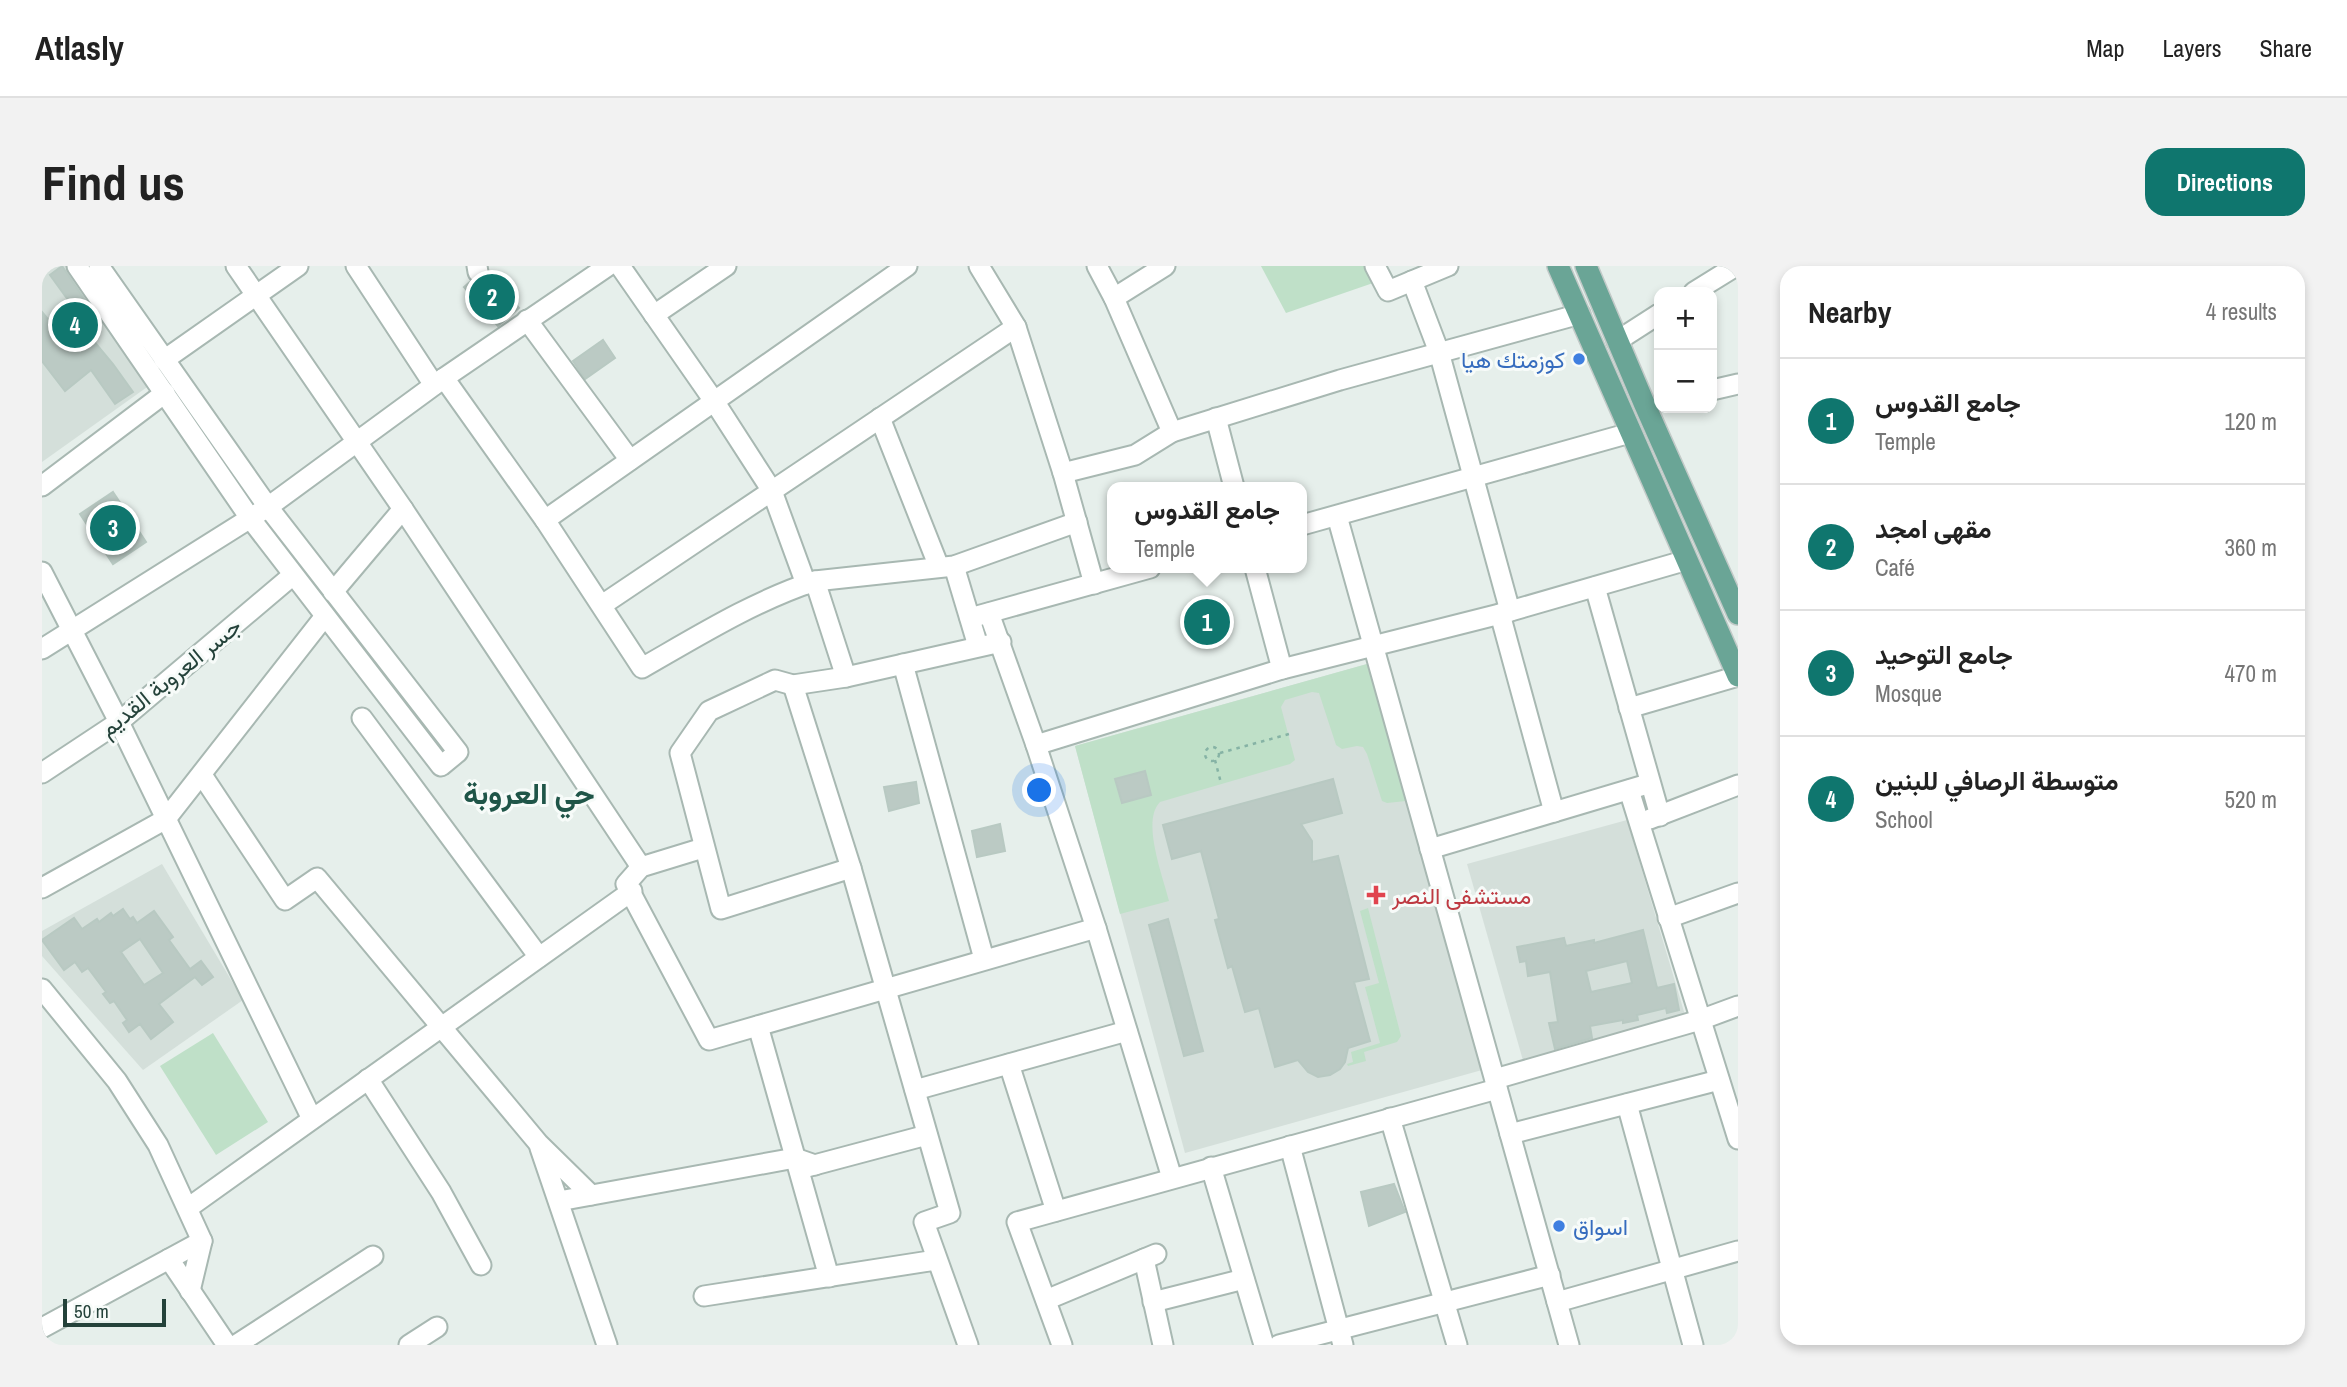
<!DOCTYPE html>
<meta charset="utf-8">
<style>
:root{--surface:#fff;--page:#f2f2f2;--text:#222;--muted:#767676;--line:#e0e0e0;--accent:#0f766e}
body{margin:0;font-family:"Archivo Narrow",Vazirmatn,sans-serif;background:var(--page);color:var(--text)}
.controls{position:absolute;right:21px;top:21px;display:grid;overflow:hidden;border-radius:14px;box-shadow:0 4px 10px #0003}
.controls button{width:63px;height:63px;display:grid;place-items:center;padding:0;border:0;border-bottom:2px solid var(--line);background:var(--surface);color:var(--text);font:35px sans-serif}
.scale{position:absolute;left:21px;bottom:18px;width:103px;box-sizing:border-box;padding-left:7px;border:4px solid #24423a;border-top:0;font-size:19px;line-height:24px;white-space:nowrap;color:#24423a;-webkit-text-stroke:5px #f7fbf9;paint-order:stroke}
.you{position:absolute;left:998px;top:525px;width:24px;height:24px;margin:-18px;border:5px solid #fff;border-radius:50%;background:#1a73e8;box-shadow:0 0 0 10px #1a73e833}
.badge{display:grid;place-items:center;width:46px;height:46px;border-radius:50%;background:var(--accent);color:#fff;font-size:23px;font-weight:700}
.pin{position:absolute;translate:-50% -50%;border:4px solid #fff;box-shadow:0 2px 7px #0006}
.popup{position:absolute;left:1065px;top:216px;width:200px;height:91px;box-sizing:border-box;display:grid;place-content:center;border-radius:14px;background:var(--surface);filter:drop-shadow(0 2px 5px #0005);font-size:23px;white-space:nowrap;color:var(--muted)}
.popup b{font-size:26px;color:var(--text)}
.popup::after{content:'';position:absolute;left:50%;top:100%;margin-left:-14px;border:14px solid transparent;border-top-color:var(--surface)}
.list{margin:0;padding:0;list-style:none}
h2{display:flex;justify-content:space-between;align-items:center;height:91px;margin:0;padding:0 28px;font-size:30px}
h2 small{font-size:23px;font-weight:400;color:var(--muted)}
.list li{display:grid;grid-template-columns:46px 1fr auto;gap:21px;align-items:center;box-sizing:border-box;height:126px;padding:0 28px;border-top:2px solid var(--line)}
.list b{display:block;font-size:26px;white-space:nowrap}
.list p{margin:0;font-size:23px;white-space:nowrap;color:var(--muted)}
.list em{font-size:23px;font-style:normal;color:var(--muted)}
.map{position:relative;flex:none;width:1696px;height:1079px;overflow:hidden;border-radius:21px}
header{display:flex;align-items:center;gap:42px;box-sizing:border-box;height:98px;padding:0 35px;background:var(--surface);border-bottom:2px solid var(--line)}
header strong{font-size:33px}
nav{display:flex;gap:38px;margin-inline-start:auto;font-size:24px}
.intro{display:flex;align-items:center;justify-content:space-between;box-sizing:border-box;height:168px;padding:0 42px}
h1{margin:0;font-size:49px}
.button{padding:18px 32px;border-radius:21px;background:var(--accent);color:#fff;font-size:24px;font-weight:700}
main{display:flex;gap:42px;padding:0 42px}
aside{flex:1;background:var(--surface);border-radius:21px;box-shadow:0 4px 10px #0003}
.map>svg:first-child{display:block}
</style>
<header>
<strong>Atlasly</strong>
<nav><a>Map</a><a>Layers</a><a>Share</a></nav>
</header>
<div class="intro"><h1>Find us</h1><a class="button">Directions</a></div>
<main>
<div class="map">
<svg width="1696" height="1079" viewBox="0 0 1696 1079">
<rect width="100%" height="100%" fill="#e6efeb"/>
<g fill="#d4dfda">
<polygon points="0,0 24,0 108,119 0,196"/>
<polygon points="1325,398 1440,804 1143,887 1033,480"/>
<polygon points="1585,554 1643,749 1482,798 1425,598"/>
<polygon points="120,598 201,734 101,804 0,690 0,665"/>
</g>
<g fill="#bfe0c8">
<polygon points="1219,0 1326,0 1334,16 1244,47"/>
<path d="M1325,398L1364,535L1345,537L1340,535L1325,488L1321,481L1315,480L1300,483L1294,479L1277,427L1270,426L1243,434L1239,441L1253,494L1248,498L1118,536C1099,555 1121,610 1127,635L1078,648L1033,480Z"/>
<polygon points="1326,642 1359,770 1355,776 1322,786 1324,795 1306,800 1305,798 1311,796 1309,786 1338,777 1323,721 1337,717 1318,645"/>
<polygon points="171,767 226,856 174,889 118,800"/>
</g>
<g fill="#bbcac4" stroke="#b8c9c2" stroke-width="2" fill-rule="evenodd">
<polygon points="20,0 43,34 32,42 8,9"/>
<polygon points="448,8 477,42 456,60 422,21 429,15 437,18 443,16"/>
<polygon points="0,46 18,68 35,55 71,98 91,126 73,138 49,104 23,125 0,95"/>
<polygon points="561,74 573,92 543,113 531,95"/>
<polygon points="71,226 104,276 71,298 38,248"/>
<polygon points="1103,505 1109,529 1080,537 1073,513"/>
<polygon points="1291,513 1300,547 1259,558 1270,575 1270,596 1296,590 1327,713 1312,716 1328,775 1306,782 1303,796 1298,803 1288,809 1276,811 1266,806 1256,794 1233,801 1217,742 1203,746 1190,700 1186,702 1173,654 1177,653 1159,585 1130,593 1121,559"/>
<polygon points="874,516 877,537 847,545 842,521"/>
<polygon points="958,558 963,585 935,591 930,565"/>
<path d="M81,643L88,653L91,651L95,657L112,645L131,671L127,674L148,703L159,695L171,711L160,719L153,711L117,738L131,756L109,773L98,758L87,766L81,757L85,754L72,735L68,737L61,728L64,726L46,702L40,706L33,696L22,704L0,674L32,652L40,663L55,653L57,656L69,647L71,650ZM98,673L121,707L102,719L79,686Z"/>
<polygon points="1126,653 1161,785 1142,790 1107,659"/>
<path d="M1601,664L1615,722L1632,718L1637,744L1625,747L1624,742L1595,749L1596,754L1581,757V754L1548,760L1550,772L1513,783L1507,757L1516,756L1508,706L1486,710L1484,695L1478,696L1475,681L1522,672L1524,680L1552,674V677ZM1585,695L1590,717L1549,726L1544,705Z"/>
<polygon points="1352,918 1363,946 1327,960 1319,926"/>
</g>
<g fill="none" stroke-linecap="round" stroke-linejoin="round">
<defs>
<g id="minor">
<polyline points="35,0 208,252 399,500 416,486 226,241 57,0"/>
<polyline points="194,0 361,243 599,601"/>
<polyline points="314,0 392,119"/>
<polyline points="435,0 436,6"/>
<polyline points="578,0 672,135 730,225 764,318"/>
<polyline points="937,0 974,61 1021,207 1052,318"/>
<polyline points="1055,0 1072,32 1130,166"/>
<polyline points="1333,0 1346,25 1406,0"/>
<polyline points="1370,15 1397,86 1468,345"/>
<polyline points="1652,26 1694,0"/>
<polyline points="1072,32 1123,0"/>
<polyline points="612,49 684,0"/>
<polyline points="485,54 588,194"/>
<polyline points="1575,75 1617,48"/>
<polyline points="122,94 256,0"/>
<path d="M402,112L503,254L600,402C656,370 712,335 773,315L912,300L1035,256"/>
<polyline points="1670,124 1696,118"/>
<polyline points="838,152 897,301"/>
<polyline points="1174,152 1192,221"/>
<polyline points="1021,207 1093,189 1130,166 1298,114 1538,48"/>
<polyline points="0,220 123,127"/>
<polyline points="1295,250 1527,1079"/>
<polyline points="503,254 865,0"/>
<polyline points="1260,259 1588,167"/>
<polyline points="912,300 936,380"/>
<polyline points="1213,302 1240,403"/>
<polyline points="0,306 77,456 270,853"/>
<polyline points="773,315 804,411"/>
<polyline points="1553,321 1618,550"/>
<polyline points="291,326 361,243"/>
<polyline points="560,339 974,61"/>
<polyline points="947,347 994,479 1054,662 1130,912"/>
<polyline points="1458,348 1512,546"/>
<polyline points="928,352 1108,302"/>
<polyline points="0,383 226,241 402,112 566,0"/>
<polyline points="861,398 942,693"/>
<polyline points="751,419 809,602 908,947 882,956 926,1079"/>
<polyline points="1587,442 1696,410"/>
<polyline points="320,452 497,691"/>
<polyline points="994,479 1240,403 1458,348 1645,294"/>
<polyline points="0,507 77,456 251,309"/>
<polyline points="160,509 243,634 275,612 497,878 549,929"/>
<polyline points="1587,524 1696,873"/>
<polyline points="1608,553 1696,519"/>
<polyline points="661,582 599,601 584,618 667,774 1054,662"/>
<polyline points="1388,583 1599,520"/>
<polyline points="809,602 679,643 638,487 667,445 733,414 751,419 804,411 959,376"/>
<polyline points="0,622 124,553 283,350"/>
<polyline points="1626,652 1696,627"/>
<polyline points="0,723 75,815 116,879 160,975 148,1025"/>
<polyline points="716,760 787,1011"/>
<polyline points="967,798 1014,945"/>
<polyline points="326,813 399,926 439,999"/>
<polyline points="1453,813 1658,754 1696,740"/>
<polyline points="873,824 1085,765"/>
<polyline points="1585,838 1651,1079"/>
<polyline points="1348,852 1415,1079"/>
<polyline points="1468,868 1677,814"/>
<polyline points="1248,880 1301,1079"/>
<polyline points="498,882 565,1079"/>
<polyline points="1169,901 1222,1079"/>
<polyline points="761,902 885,869"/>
<polyline points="517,935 753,892 773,899"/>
<polyline points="146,942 590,625"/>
<polyline points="127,993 185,1079"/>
<polyline points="1102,993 1121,1079"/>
<polyline points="662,1030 894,994"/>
<polyline points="1004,1034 1114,988"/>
<polyline points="1111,1036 1202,1013"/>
<polyline points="1515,1036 1696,985"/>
<polyline points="0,1062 160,975"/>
<polyline points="194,1079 331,990"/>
<polyline points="367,1079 395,1061"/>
<polyline points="1020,1079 975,956 1455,823"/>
<polyline points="1237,1079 1508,1009"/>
</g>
<g id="major">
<polyline points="1516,0 1696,410"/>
<polyline points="1544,0 1602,137 1696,348"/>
</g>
</defs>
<use href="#minor" stroke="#a8b8b2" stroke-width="23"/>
<use href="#major" stroke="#c2cac8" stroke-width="24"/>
<g stroke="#86b3a5" stroke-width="2.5" stroke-dasharray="3.5 5" stroke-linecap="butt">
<circle cx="1170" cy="488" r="7"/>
<polyline points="1178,487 1247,468"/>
<polyline points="1173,494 1179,517"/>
</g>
<use href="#minor" stroke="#fff" stroke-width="19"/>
<use href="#major" stroke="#6aa596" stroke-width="21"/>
</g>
<g fill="#3f7fe0" stroke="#f7fbf9" stroke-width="2.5">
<circle cx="1537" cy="93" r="7"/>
<circle cx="1517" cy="960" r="7"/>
</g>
<path fill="#e0444e" stroke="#f7fbf9" stroke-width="2.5" d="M1330.5 618.5h7v7h7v7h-7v7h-7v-7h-7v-7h7z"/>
<g text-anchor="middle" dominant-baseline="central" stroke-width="6" stroke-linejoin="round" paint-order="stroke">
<g font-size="23" fill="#366cbe" stroke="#f7fbf9" text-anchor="end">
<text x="1523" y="93">كوزمتك هيا</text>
<text x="1531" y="960" text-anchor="start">اسواق</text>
</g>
<g font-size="23" fill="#24423a" stroke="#f7fbf9">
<text transform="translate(128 411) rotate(-39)">جسر العروبة القديم</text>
</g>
<g font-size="23" fill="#be3a42" stroke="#f7fbf9" text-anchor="start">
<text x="1350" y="629">مستشفى النصر</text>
</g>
<g font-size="30" font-weight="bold" fill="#1f5548" stroke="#f7fbf9">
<text x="487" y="527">حي العروبة</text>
</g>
</g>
</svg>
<div class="controls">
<button>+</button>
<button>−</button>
</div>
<div class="scale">50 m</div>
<div class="you"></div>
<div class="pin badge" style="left:1165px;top:356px">1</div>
<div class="popup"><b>جامع القدوس</b>Temple</div>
<div class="pin badge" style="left:450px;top:31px">2</div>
<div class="pin badge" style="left:71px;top:262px">3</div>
<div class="pin badge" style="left:33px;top:59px">4</div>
</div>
<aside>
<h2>Nearby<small>4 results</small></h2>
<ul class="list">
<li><span class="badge">1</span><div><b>جامع القدوس</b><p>Temple</p></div><em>120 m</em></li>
<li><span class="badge">2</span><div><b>مقهى امجد</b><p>Café</p></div><em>360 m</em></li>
<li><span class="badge">3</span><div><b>جامع التوحيد</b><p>Mosque</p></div><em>470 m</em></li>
<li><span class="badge">4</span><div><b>متوسطة الرصافي للبنين</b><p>School</p></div><em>520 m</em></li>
</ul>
</aside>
</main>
